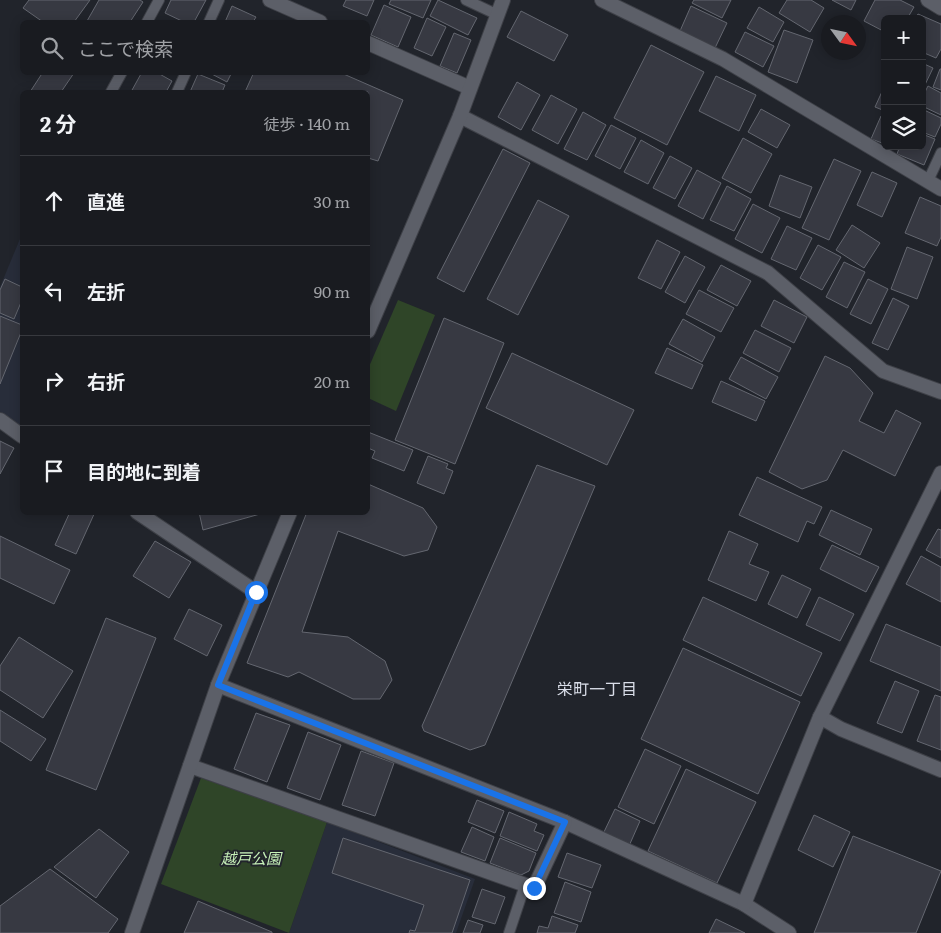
<!DOCTYPE html>
<html lang="ja">
<meta charset="utf-8">
<style>
:root{--surface:#191b20;--page:#26282d;--text:#f1f3f6;--muted:#9fa1a5;--line:#37393e}
body{margin:0;font-family:Literata,"Noto Sans JP",serif;background:var(--page);color:var(--text)}
.controls{position:absolute;right:15px;top:15px;display:grid;overflow:hidden;border-radius:8px;box-shadow:0 2px 12px #0003}
.controls button{width:45px;height:45px;display:grid;place-items:center;padding:0;border:0;border-bottom:1px solid var(--line);background:var(--surface);color:var(--text);font:25px sans-serif}
.compass{position:absolute;left:821px;top:15px;width:45px;height:45px;border-radius:50%;background:var(--surface);box-shadow:0 2px 12px #0003;rotate:123deg}
.stop{position:absolute;width:15px;height:15px;margin:-11px;border:4px solid #1a73e8;border-radius:50%;background:#fff}
.stop.end{background:#1a73e8;border-color:#fff;box-shadow:0 1px 5px #0008}
.list{margin:0;padding:0;list-style:none}
h2{display:flex;justify-content:space-between;align-items:center;height:65px;margin:0;padding:0 20px;font-size:21px}
h2 small{font-size:16px;font-weight:400;color:var(--muted)}
.list li{display:grid;grid-template-columns:32px 1fr auto;gap:15px;align-items:center;box-sizing:border-box;height:90px;padding:0 20px;border-top:1px solid var(--line)}
.list b{display:block;font-size:19px;white-space:nowrap}
.list em{font-size:16px;font-style:normal;color:var(--muted)}
.icon{flex:none;width:28px;height:28px;fill:none;stroke:currentColor;stroke-width:2;stroke-linecap:round;stroke-linejoin:round}
.map{position:relative;flex:none;width:941px;height:933px;overflow:hidden}
.search{position:absolute;background:var(--surface);box-shadow:0 2px 12px #0003;left:20px;top:20px;width:350px;height:55px;display:flex;align-items:center;gap:12px;box-sizing:border-box;padding:0 18px;border-radius:8px;color:var(--muted);font-size:19px}
.panel{position:absolute;background:var(--surface);box-shadow:0 2px 12px #0003;left:20px;top:90px;width:350px;height:425px;border-radius:8px}
.map>svg:first-child{display:block}
</style>
<div class="map">
<svg width="941" height="933" viewBox="0 0 941 933">
<rect width="100%" height="100%" fill="#21242b"/>
<g fill="#282d3a">
<polygon points="22,234 22,427 0,412 0,287"/>
<polygon points="327,822 475,879 456,933 289,933"/>
</g>
<g fill="#2f4528">
<polygon points="398,300 435,315 396,411 368,398 368,369"/>
<polygon points="201,778 327,822 289,933 161,884"/>
</g>
<g fill="#373942" stroke="#646770">
<polygon points="29,0 90,0 74,22 43,22 23,8"/>
<polygon points="99,0 140,0 143,2 130,22 90,22 87,21"/>
<polygon points="171,0 206,0 194,22 184,22 165,13"/>
<polygon points="346,0 374,0 367,16 343,6"/>
<polygon points="391,0 431,0 423,18 389,4"/>
<polygon points="438,0 477,18 468,35 430,16"/>
<polygon points="694,0 731,0 722,18 692,3"/>
<polygon points="787,0 811,0 824,8 810,32 779,13"/>
<polygon points="832,0 856,0 851,10"/>
<polygon points="875,0 900,0 914,7 907,19 885,19 885,32 864,21"/>
<polygon points="384,5 411,17 398,47 371,35"/>
<polygon points="232,6 256,17 253,22 225,22"/>
<polygon points="691,6 727,23 715,48 680,31"/>
<polygon points="759,7 784,22 773,42 747,28"/>
<polygon points="521,11 568,35 554,61 507,37"/>
<polygon points="918,14 941,24 941,49 936,58 922,52 922,19 915,19"/>
<polygon points="427,18 446,27 432,56 414,48"/>
<polygon points="784,30 813,40 797,83 768,72"/>
<polygon points="745,32 774,46 763,67 735,52"/>
<polygon points="454,33 471,40 457,73 440,66"/>
<polygon points="651,45 704,72 667,145 614,118"/>
<polygon points="922,63 933,68 922,91"/>
<polygon points="940,69 941,69 941,90 933,87"/>
<polygon points="43,72 73,72 74,73 61,92 30,92"/>
<polygon points="142,72 156,72 172,81 166,92 131,92"/>
<polygon points="208,72 232,72 227,82"/>
<polygon points="254,72 339,72 403,100 378,161 368,158 368,92 245,92"/>
<polygon points="198,74 225,85 222,92 190,92"/>
<polygon points="716,76 756,95 739,131 699,111"/>
<polygon points="517,82 540,95 521,130 498,117"/>
<polygon points="885,85 885,111 875,107"/>
<polygon points="928,86 941,93 941,115 922,106 922,98"/>
<polygon points="551,95 577,109 558,144 532,130"/>
<polygon points="761,109 790,125 777,148 748,132"/>
<polygon points="922,109 941,118 941,124 935,137 922,132"/>
<polygon points="583,112 606,125 587,160 564,149"/>
<polygon points="881,116 885,118 885,144 871,139"/>
<polygon points="611,125 636,138 620,169 595,156"/>
<polygon points="922,134 935,139 924,165 897,154 900,146 922,146"/>
<polygon points="743,138 772,154 751,193 722,178"/>
<polygon points="641,140 664,153 648,184 624,172"/>
<polygon points="503,149 530,163 464,292 437,278"/>
<polygon points="670,156 692,168 675,199 653,188"/>
<polygon points="834,159 861,171 829,240 802,228"/>
<polygon points="697,170 721,183 703,219 678,206"/>
<polygon points="872,172 897,183 882,217 857,205"/>
<polygon points="780,175 812,187 800,218 769,206"/>
<polygon points="727,186 751,199 734,231 710,220"/>
<polygon points="920,197 941,206 941,237 937,246 905,233"/>
<polygon points="538,200 569,216 518,315 487,299"/>
<polygon points="753,204 780,218 762,253 735,239"/>
<polygon points="852,225 880,243 864,268 836,250"/>
<polygon points="787,226 812,238 796,270 771,259"/>
<polygon points="657,240 680,252 661,289 638,278"/>
<polygon points="818,245 841,257 822,290 800,278"/>
<polygon points="907,247 933,257 917,299 891,289"/>
<polygon points="685,256 705,267 685,303 665,292"/>
<polygon points="844,262 865,272 847,308 826,297"/>
<polygon points="721,265 751,281 737,306 707,290"/>
<polygon points="5,279 22,287 22,300 14,319 0,313 0,290"/>
<polygon points="868,279 888,289 871,324 850,314"/>
<polygon points="699,290 734,308 721,332 686,314"/>
<polygon points="893,298 909,306 888,350 872,343"/>
<polygon points="774,300 807,317 794,343 761,326"/>
<polygon points="0,316 22,325 22,330 0,384"/>
<polygon points="444,318 504,343 455,464 395,440"/>
<polygon points="683,319 715,337 702,362 669,344"/>
<polygon points="755,330 791,348 779,372 743,353"/>
<polygon points="667,348 703,365 692,389 655,373"/>
<polygon points="512,353 634,410 607,465 486,408"/>
<polygon points="825,356 850,368 873,393 859,421 884,433 896,410 921,423 895,476 843,450 827,480 802,489 769,472"/>
<polygon points="741,357 778,377 766,399 729,379"/>
<polygon points="721,381 765,401 756,421 712,402"/>
<polygon points="368,432 413,450 404,471 372,458 375,451 368,448"/>
<polygon points="0,441 14,448 0,474"/>
<polygon points="428,456 448,464 446,468 453,471 444,494 417,483"/>
<polygon points="537,465 595,486 485,745 470,750 424,731 422,726"/>
<polygon points="757,477 822,507 814,524 807,521 798,542 739,515"/>
<polygon points="368,484 423,508 437,527 428,550 404,556 338,531 302,632 348,637 385,661 392,680 380,699 353,699 299,672 288,677 247,663 307,512 368,512"/>
<polygon points="831,510 872,529 860,555 819,535"/>
<polygon points="70,512 95,512 76,554 55,545"/>
<polygon points="199,512 260,512 260,514 203,530"/>
<polygon points="938,529 941,530 941,558 926,550"/>
<polygon points="729,531 758,544 749,564 769,572 756,601 708,580"/>
<polygon points="0,536 70,570 54,604 0,578"/>
<polygon points="155,541 191,562 169,598 133,576"/>
<polygon points="832,545 879,567 866,592 820,569"/>
<polygon points="921,556 941,567 941,602 906,584"/>
<polygon points="782,575 811,589 797,618 768,604"/>
<polygon points="703,597 822,653 801,696 683,640"/>
<polygon points="819,597 854,614 840,641 806,625"/>
<polygon points="189,609 222,625 207,656 174,639"/>
<polygon points="106,618 156,638 96,790 46,770"/>
<polygon points="886,624 941,647 941,691 870,661"/>
<polygon points="19,637 73,671 43,718 0,690 0,666"/>
<polygon points="683,648 800,702 758,794 641,739"/>
<polygon points="895,681 919,691 902,733 877,723"/>
<polygon points="935,695 941,697 941,750 917,741"/>
<polygon points="0,710 46,739 31,761 0,741"/>
<polygon points="256,713 290,725 267,782 234,769"/>
<polygon points="308,732 341,745 320,800 287,788"/>
<polygon points="645,749 681,766 654,824 618,807"/>
<polygon points="361,751 394,763 375,816 342,805"/>
<polygon points="686,769 756,802 717,883 648,851"/>
<polygon points="477,800 504,811 495,833 468,822"/>
<polygon points="615,809 640,821 629,846 603,834"/>
<polygon points="509,812 537,824 534,831 544,835 537,851 500,836"/>
<polygon points="814,815 850,832 833,867 798,850"/>
<polygon points="472,827 494,837 485,861 461,852"/>
<polygon points="99,829 129,852 96,898 54,867"/>
<polygon points="853,836 941,871 916,933 814,933"/>
<polygon points="343,838 470,880 452,933 409,933 410,930 415,931 424,905 332,873"/>
<polygon points="500,838 536,853 529,871 521,875 490,863"/>
<polygon points="567,853 601,865 592,888 558,877"/>
<polygon points="50,869 118,919 108,933 0,933 0,906"/>
<polygon points="565,882 591,892 581,922 554,913"/>
<polygon points="482,889 505,897 495,924 472,917"/>
<polygon points="198,901 272,932 272,933 184,933"/>
<polygon points="552,916 578,925 575,933 537,933 539,926 548,928"/>
<polygon points="716,919 745,933 709,933"/>
<polygon points="468,920 483,925 480,933 463,933"/>
</g>
<g fill="none" stroke-linecap="round" stroke-linejoin="round">
<defs>
<g id="service">
<polyline points="466,0 498,15"/>
<polyline points="147,22 159,0"/>
<polyline points="209,22 219,0"/>
<polyline points="111,92 122,72"/>
<polyline points="177,92 186,72"/>
<polyline points="928,181 941,153"/>
<polyline points="509,933 525,885"/>
</g>
<g id="minor">
<polyline points="270,0 320,22"/>
<polyline points="602,0 723,59 941,189"/>
<polyline points="928,0 941,8"/>
<polyline points="368,43 470,88"/>
<polyline points="460,116 768,273 883,371 941,392"/>
<polyline points="0,420 22,436"/>
<polyline points="137,512 256,592"/>
<polyline points="218,685 565,822 744,904 789,933"/>
<polyline points="820,717 841,729 941,770"/>
<polyline points="190,766 534,888 565,822"/>
<polyline points="744,904 820,717 941,473"/>
</g>
<g id="tertiary">
<polyline points="368,331 460,116 503,0"/>
<polyline points="132,933 218,685 290,512"/>
</g>
</defs>
<use href="#service" stroke="#3e4047" stroke-width="12"/>
<use href="#minor" stroke="#3e4047" stroke-width="16"/>
<use href="#tertiary" stroke="#3e4047" stroke-width="16"/>
<use href="#service" stroke="#5c5f68" stroke-width="10"/>
<use href="#minor" stroke="#5c5f68" stroke-width="14"/>
<use href="#tertiary" stroke="#5c5f68" stroke-width="14"/>
</g>
<g fill="none" stroke-linecap="round" stroke-linejoin="round">
<polyline stroke="#1a73e8" stroke-width="6" points="256,592 218,685 565,822 534,888"/>
</g>
<g text-anchor="middle" dominant-baseline="central" stroke-width="4" stroke-linejoin="round" paint-order="stroke">
<g font-size="15" font-style="italic" fill="#c6f0b8" stroke="#21242b">
<text x="251" y="857">越戸公園</text>
</g>
<g font-size="16" fill="#dadee9" stroke="#21242b">
<text x="597" y="688">栄町一丁目</text>
</g>
</g>
</svg>
<div class="controls">
<button>+</button>
<button>−</button>
<button><svg class="icon" aria-label="layers" viewBox="0 0 24 24"><path d="M12 4l9 5-9 5-9-5zM3 14l9 5 9-5"/></svg></button>
</div>
<svg class="compass" viewBox="-18 -18 36 36"><path d="M0-13l5 13h-10z" fill="#e53935"/><path d="M0 13l5-13h-10z" fill="#9fa1a5"/></svg>
<div class="stop" style="left:256px;top:592px"></div>
<div class="stop end" style="left:534px;top:888px"></div>
<div class="search"><svg class="icon" aria-label="search" viewBox="0 0 24 24"><circle cx="10" cy="10" r="6"/><path d="M15 15l6 6"/></svg>ここで検索</div>
<section class="panel">
<h2>2 分<small>徒歩 · 140 m</small></h2>
<ul class="list">
<li><svg class="icon" aria-label="ahead" viewBox="0 0 24 24"><path d="M12 20V5M6 11l6-6 6 6"/></svg><div><b>直進</b></div><em>30 m</em></li>
<li><svg class="icon" aria-label="left" viewBox="0 0 24 24"><path d="M17 20v-9H6M10 6l-5 5 5 5"/></svg><div><b>左折</b></div><em>90 m</em></li>
<li><svg class="icon" aria-label="right" viewBox="0 0 24 24"><path d="M7 20v-9h11M14 6l5 5-5 5"/></svg><div><b>右折</b></div><em>20 m</em></li>
<li><svg class="icon" aria-label="arrive" viewBox="0 0 24 24"><path d="M6 21V4h12l-3 4 3 4H6"/></svg><div><b>目的地に到着</b></div></li>
</ul>
</section>
</div>
